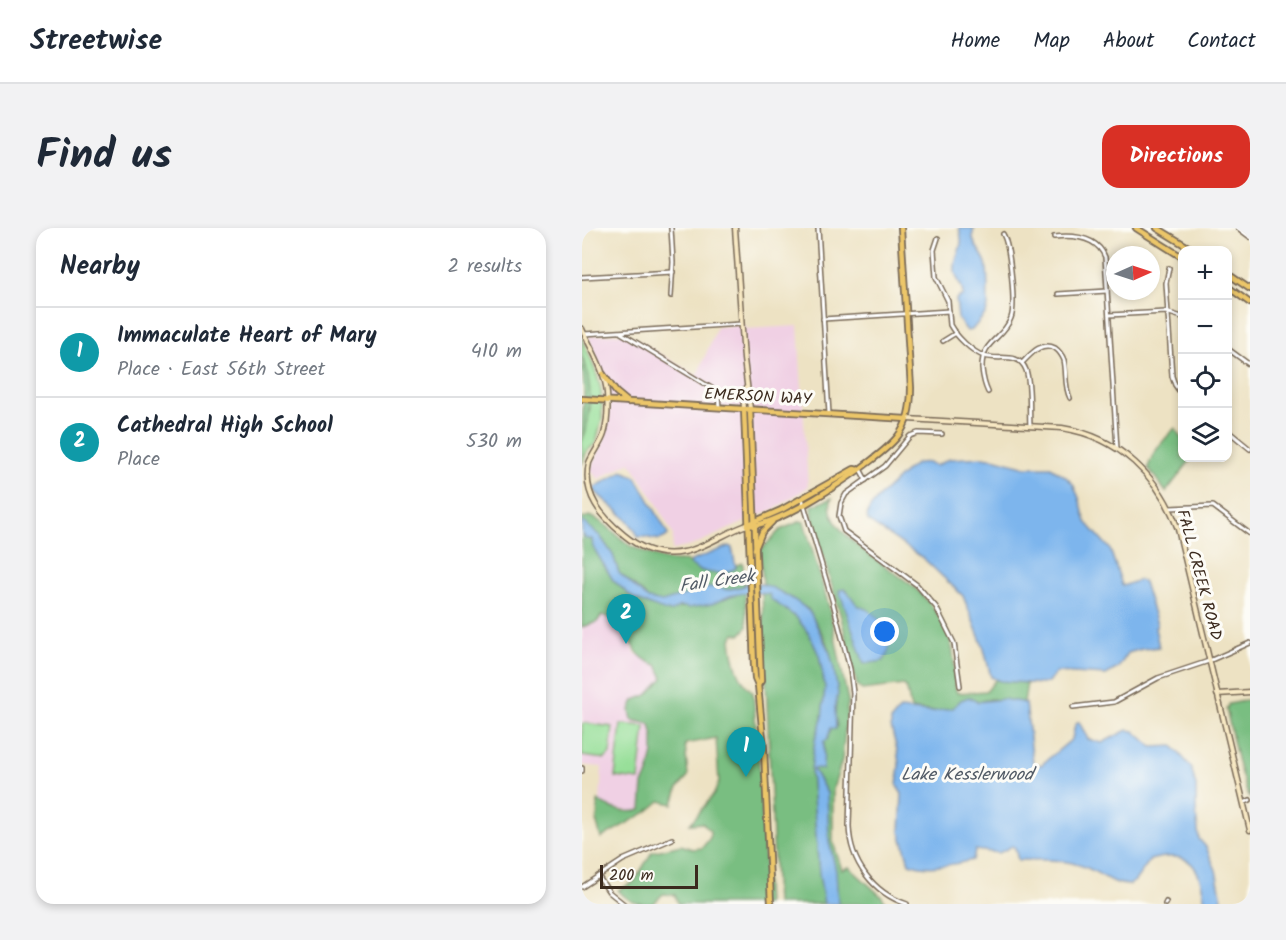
<!DOCTYPE html>
<meta charset="utf-8">
<style>
:root{--surface:#fff;--page:#f2f2f3;--text:#1f2937;--muted:#747a83;--line:#e0e1e3;--accent:#d93025}
body{margin:0;font-family:Kalam,sans-serif;background:var(--page);color:var(--text)}
.controls{position:absolute;right:18px;top:18px;display:grid;overflow:hidden;border-radius:12px;box-shadow:0 3px 9px #0003}
.controls button{width:54px;height:54px;display:grid;place-items:center;padding:0;border:0;border-bottom:2px solid var(--line);background:var(--surface);color:var(--text);font:30px sans-serif}
.compass{position:absolute;left:524px;top:18px;width:54px;height:54px;border-radius:50%;background:var(--surface);box-shadow:0 3px 9px #0003;rotate:87deg}
.scale{position:absolute;left:18px;bottom:15px;width:98px;box-sizing:border-box;padding-left:6px;border:3px solid #3b2a1e;border-top:0;font-size:16px;line-height:21px;white-space:nowrap;color:#3b2a1e;-webkit-text-stroke:4px #fdfcf7;paint-order:stroke}
.you{position:absolute;left:303px;top:404px;width:21px;height:21px;margin:-15px;border:4px solid #fff;border-radius:50%;background:#1a73e8;box-shadow:0 0 0 9px #1a73e833}
.badge{display:grid;place-items:center;width:39px;height:39px;border-radius:50%;background:var(--accent);color:#fff;font-size:20px;font-weight:700}
.pin{position:absolute;translate:-50% -50px;filter:drop-shadow(0 2px 3px #0008)}
.pin::after{content:'';position:absolute;top:32px;width:21px;height:18px;background:inherit;clip-path:polygon(0 0,100% 0,50% 100%)}
.list{margin:0;padding:0;list-style:none}
h2{display:flex;justify-content:space-between;align-items:center;height:78px;margin:0;padding:0 24px;font-size:26px}
h2 small{font-size:20px;font-weight:400;color:var(--muted)}
.list li{display:grid;grid-template-columns:39px 1fr auto;gap:18px;align-items:center;box-sizing:border-box;height:90px;padding:0 24px;border-top:2px solid var(--line)}
.list b{display:block;font-size:22px;white-space:nowrap}
.list p{margin:0;font-size:20px;white-space:nowrap;color:var(--muted)}
.list em{font-size:20px;font-style:normal;color:var(--muted)}
.icon{flex:none;width:33px;height:33px;fill:none;stroke:currentColor;stroke-width:2;stroke-linecap:round;stroke-linejoin:round}
.map{position:relative;flex:none;width:668px;height:676px;overflow:hidden;border-radius:18px}
header{display:flex;align-items:center;gap:36px;box-sizing:border-box;height:84px;padding:0 30px;background:var(--surface);border-bottom:2px solid var(--line)}
header strong{font-size:28px}
nav{display:flex;gap:33px;margin-inline-start:auto;font-size:21px}
.intro{display:flex;align-items:center;justify-content:space-between;box-sizing:border-box;height:144px;padding:0 36px}
h1{margin:0;font-size:42px}
.button{padding:15px 27px;border-radius:18px;background:var(--accent);color:#fff;font-size:21px;font-weight:700}
main{display:flex;gap:36px;padding:0 36px}
aside{flex:1;background:var(--surface);border-radius:18px;box-shadow:0 3px 9px #0003}
.map>svg:first-child{display:block}
</style>
<header>
<strong>Streetwise</strong>
<nav><a>Home</a><a>Map</a><a>About</a><a>Contact</a></nav>
</header>
<div class="intro"><h1>Find us</h1><a class="button">Directions</a></div>
<main>
<aside>
<h2>Nearby<small>2 results</small></h2>
<ul class="list">
<li><span class="badge" style="background:#0f9aa8">1</span><div><b>Immaculate Heart of Mary</b><p>Place · East 56th Street</p></div><em>410 m</em></li>
<li><span class="badge" style="background:#0f9aa8">2</span><div><b>Cathedral High School</b><p>Place</p></div><em>530 m</em></li>
</ul>
</aside>
<div class="map">
<svg width="668" height="676" viewBox="0 0 668 676">
<rect width="100%" height="100%" fill="#fdfcf7"/>
<filter id="ink" filterUnits="userSpaceOnUse"><feTurbulence type="fractalNoise" baseFrequency=".0167" numOctaves="2"/><feDisplacementMap in="SourceGraphic" scale="12" xChannelSelector="R" yChannelSelector="G"/><feConvolveMatrix kernelMatrix="1 2 1 2 8 2 1 2 1" color-interpolation-filters="sRGB"/></filter>
<filter id="wash" filterUnits="userSpaceOnUse"><feTurbulence type="fractalNoise" baseFrequency=".008" numOctaves="4" result="noise"/><feDisplacementMap in="SourceGraphic" scale="24" xChannelSelector="R" yChannelSelector="G"/><feGaussianBlur stdDeviation="1.35" result="paint"/><feColorMatrix in="noise" values="0 0 0 0 0 0 0 0 0 0 0 0 0 0 0 0 0 1.4 0 .05"/><feComposite in="paint" operator="in"/></filter>
<g filter="url(#wash)">
<rect width="100%" height="100%" fill="#ede2c3"/>
<g fill="#f0d0e4">
<polygon points="162,97 163,101 216,98 226,259 194,280 109,318 90,322 91,307 75,276 48,234 17,251 8,242 23,211 28,179 27,159 6,108 43,105 115,148 135,99"/>
<polygon points="19,387 35,394 54,426 75,437 81,450 65,467 52,472 50,492 68,496 71,509 71,525 66,546 61,556 59,582 53,584 23,579 18,574 20,539 0,537 0,399 15,394"/>
</g>
<g fill="#97df99" stroke="#69845c" stroke-width="1.5">
<polygon points="0,109 15,147 19,162 20,180 20,191 14,215 5,223 0,237 0,213 4,203 8,180 5,142 0,128"/>
<polygon points="2,495 31,499 28,526 23,531 0,528 0,496"/>
<polygon points="39,496 63,498 57,552 33,549"/>
</g>
<g fill="#79be81" stroke="#5a7450" stroke-width="1.5">
<path d="M0,128C11,155 10,187 0,213L2,162Z"/>
<path d="M593,200L600,211V230H610L584,264L566,240C570,224 582,212 593,200Z"/>
<path d="M250,270C236,303 314,342 334,361C354,380 370,405 372,433C373,445 371,455 375,465L405,463L413,452L445,455L442,474L409,471L395,474L387,469C379,472 377,478 370,481C356,486 343,482 329,481L325,462L322,457L280,462L275,457L259,389L231,293L230,278Z"/>
<path d="M7,288C23,293 35,309 49,318C61,324 91,337 103,332C122,346 131,347 154,340V337L161,335L162,358L145,362L128,359L80,375L66,371L62,366L37,345L31,327L18,308L0,293V291Z"/>
<polygon points="219,293 222,294 247,379 266,473 260,532 251,561 251,614 260,642 267,639 300,669 304,676 256,676 252,634 247,613 245,565 231,541 233,540 241,541 242,513 245,512 249,499 253,501 255,498 253,488 255,460 248,425 242,409 226,381 181,356 178,323 198,302"/>
<path d="M0,306L4,310L10,311L11,319L31,352L52,371L92,380L130,376L148,368L163,364L165,399L158,407L153,405L149,411C151,430 155,452 171,464L178,548L185,676H96L93,667L81,666L71,676C54,676 48,675 36,662L52,654L70,624L99,617L110,621L120,620L128,610V603L121,595L108,596L132,566L137,554L134,510L103,516L106,548L96,560L91,576L78,573L65,584L19,610L15,596L16,572C25,581 46,586 59,582L61,556L66,546L71,525V509L68,496L50,492L48,482L52,472L65,467L81,450L75,437C52,431 50,412 36,396C33,391 25,389 20,387L15,394L0,399Z"/>
<polygon points="180,364 187,366 190,371 215,390 227,406 237,427 243,459 240,491 233,512 229,542 237,645 242,676 194,676"/>
<path d="M668,472V571C655,541 652,512 644,481L647,476Z"/>
</g>
<g fill="#7db5ed" stroke="#5c7086" stroke-width="1.5">
<path d="M377,0H392C387,16 399,21 404,35C407,45 405,67 406,79L404,85L390,102L385,103L376,91L374,71L381,67C380,53 374,53 373,44C371,26 384,22 377,0Z"/>
<path d="M401,229L415,231L444,239H469L483,248L491,256L497,270L504,294L528,321L540,357L541,358L557,352L562,354L575,396L573,400L577,419L560,421L546,425L536,440L524,447L474,444L466,454L461,456L418,453L409,449L402,421L381,368L341,330L286,293C285,289 285,284 288,280C294,271 327,238 336,235C343,234 349,234 354,238L367,231Z"/>
<path d="M41,243L54,249L84,302L86,307C76,317 67,307 56,309C48,288 27,279 12,262L13,259Z"/>
<path d="M0,293L18,308L31,327L37,345L66,371L80,374L128,359H138L145,362L162,358L164,355C169,356 174,355 179,356C191,358 222,376 229,386L248,425L252,441L256,466L253,479L254,501L249,500L245,512L242,513L241,542L236,540L231,541L245,565L247,613L254,643L256,676H242L237,645L229,542L233,512L240,491L243,459L237,427L227,406L215,390L189,371L187,366L165,364L148,368L130,376L107,380L98,378L90,383H84L52,371L31,352L11,319L10,311H4L0,306Z"/>
<path d="M147,318L150,320L154,340C141,348 119,346 108,336L109,333Z"/>
<path d="M262,361C269,365 270,373 277,378C280,380 283,380 286,382C302,393 315,416 301,433L282,436L257,362Z"/>
<path d="M387,469L395,474L421,471L444,475L451,536L459,537L490,511L493,497L497,494L506,511L520,515L545,502L552,503L570,519L591,518L609,539L614,558V585L617,611L624,619L634,642L641,676H623C618,638 610,621 568,632L553,653L547,657C531,657 518,645 503,639C479,630 461,632 436,632L433,620L430,618L417,625L393,622L391,632C372,636 347,643 327,635L318,604L320,566L315,558L317,536L315,522L309,499V492L318,481L349,484L371,480L379,472Z"/>
</g>
</g>
<g filter="url(#ink)">
<g fill="none" stroke-linecap="round" stroke-linejoin="round">
<defs>
<g id="street">
<polyline points="89,0 91,34 89,68"/>
<polyline points="236,0 247,186"/>
<polyline points="656,0 668,9"/>
<path d="M472,9C491,7 515,9 523,29L535,221"/>
<path d="M356,10L352,22L354,49L366,73L368,97C374,108 390,124 402,128C417,133 437,123 444,142C449,156 447,182 448,198"/>
<polyline points="587,40 584,55 590,148 593,157 600,167"/>
<polyline points="0,49 91,44"/>
<polyline points="476,66 525,63"/>
<polyline points="527,87 584,84 600,89"/>
<polyline points="241,91 367,83"/>
<polyline points="39,105 131,161 136,167 137,179"/>
<polyline points="2,106 159,96"/>
<polyline points="361,113 374,105"/>
<polyline points="646,121 668,137"/>
<path d="M440,135C449,126 459,113 473,120C477,123 480,127 482,132C485,145 482,158 488,170"/>
<path d="M406,164C402,156 401,149 400,141C399,112 421,112 429,90C434,77 428,18 421,6"/>
<polyline points="646,203 668,221"/>
<polyline points="360,206 336,205 328,208 303,238 264,266 259,275 257,288 262,303 335,357 354,379 372,415 378,458"/>
<polyline points="278,241 284,252"/>
<path d="M220,270L251,375L268,441L271,465L267,598C268,634 291,665 325,676"/>
<polyline points="588,280 631,278 668,306"/>
<polyline points="491,479 532,474 576,450 627,433 668,415"/>
<polyline points="0,543 0,540"/>
<polyline points="662,575 668,572"/>
<polyline points="16,648 27,664 42,676"/>
<polyline points="0,659 41,632 90,611"/>
<polyline points="583,676 584,674"/>
</g>
<g id="secondary">
<polyline points="153,0 162,131 168,181"/>
<path d="M0,101C9,121 23,142 25,165C26,178 26,193 22,206C19,216 11,225 7,235C0,267 20,289 42,307C59,321 80,329 102,324C123,320 144,304 165,297"/>
<polyline points="162,181 161,164 164,160"/>
<path d="M325,191L480,200C537,209 577,248 596,301L668,602"/>
<polyline points="635,466 668,464"/>
</g>
<g id="primary">
<polyline points="554,0 600,29"/>
<polyline points="575,0 611,22"/>
<polyline points="646,46 668,61"/>
<polyline points="646,59 668,75"/>
<polyline points="21,146 34,164 46,174"/>
<polyline points="0,171 325,191"/>
<polyline points="162,181 172,438 173,450 176,457 182,521 189,676"/>
<polyline points="168,181 179,453 176,457"/>
<polyline points="169,295 199,282 272,241 276,242"/>
<path d="M165,297C193,303 299,231 316,208C327,194 329,177 329,160L319,0"/>
<polyline points="173,321 180,304 190,294"/>
</g>
</defs>
<use href="#street" stroke="#796a58" stroke-width="6"/>
<use href="#secondary" stroke="#796a58" stroke-width="7"/>
<use href="#primary" stroke="#796a58" stroke-width="8"/>
<use href="#street" stroke="#fff" stroke-width="3"/>
<use href="#secondary" stroke="#f7e8c3" stroke-width="4"/>
<use href="#primary" stroke="#ecc669" stroke-width="4.5"/>
</g>
</g>
<g text-anchor="middle" dominant-baseline="central" stroke-width="6" stroke-linejoin="round" paint-order="stroke">
<g font-size="16" fill="#3b2a1e" stroke="#fdfcf7">
<text transform="translate(176 169) rotate(3)">EMERSON WAY</text>
<text transform="translate(617 347) rotate(75)">FALL CREEK ROAD</text>
</g>
<g font-size="18" font-style="italic" fill="#525b66" stroke="#fdfcf7">
<text transform="translate(135 354) rotate(-8)">Fall Creek</text>
<text x="385" y="547">Lake Kesslerwood</text>
</g>
</g>
</svg>
<div class="controls">
<button>+</button>
<button>−</button>
<button><svg class="icon" aria-label="locate" viewBox="0 0 24 24"><circle cx="12" cy="12" r="6"/><path d="M12 2v4M12 18v4M2 12h4M18 12h4"/></svg></button>
<button><svg class="icon" aria-label="layers" viewBox="0 0 24 24"><path d="M12 4l9 5-9 5-9-5zM3 14l9 5 9-5"/></svg></button>
</div>
<svg class="compass" viewBox="-18 -18 36 36"><path d="M0-13l5 13h-10z" fill="#e53935"/><path d="M0 13l5-13h-10z" fill="#747a83"/></svg>
<div class="scale">200 m</div>
<div class="you"></div>
<div class="pin badge" style="left:164px;top:549px;background:#0f9aa8">1</div>
<div class="pin badge" style="left:44px;top:416px;background:#0f9aa8">2</div>
</div>
</main>
